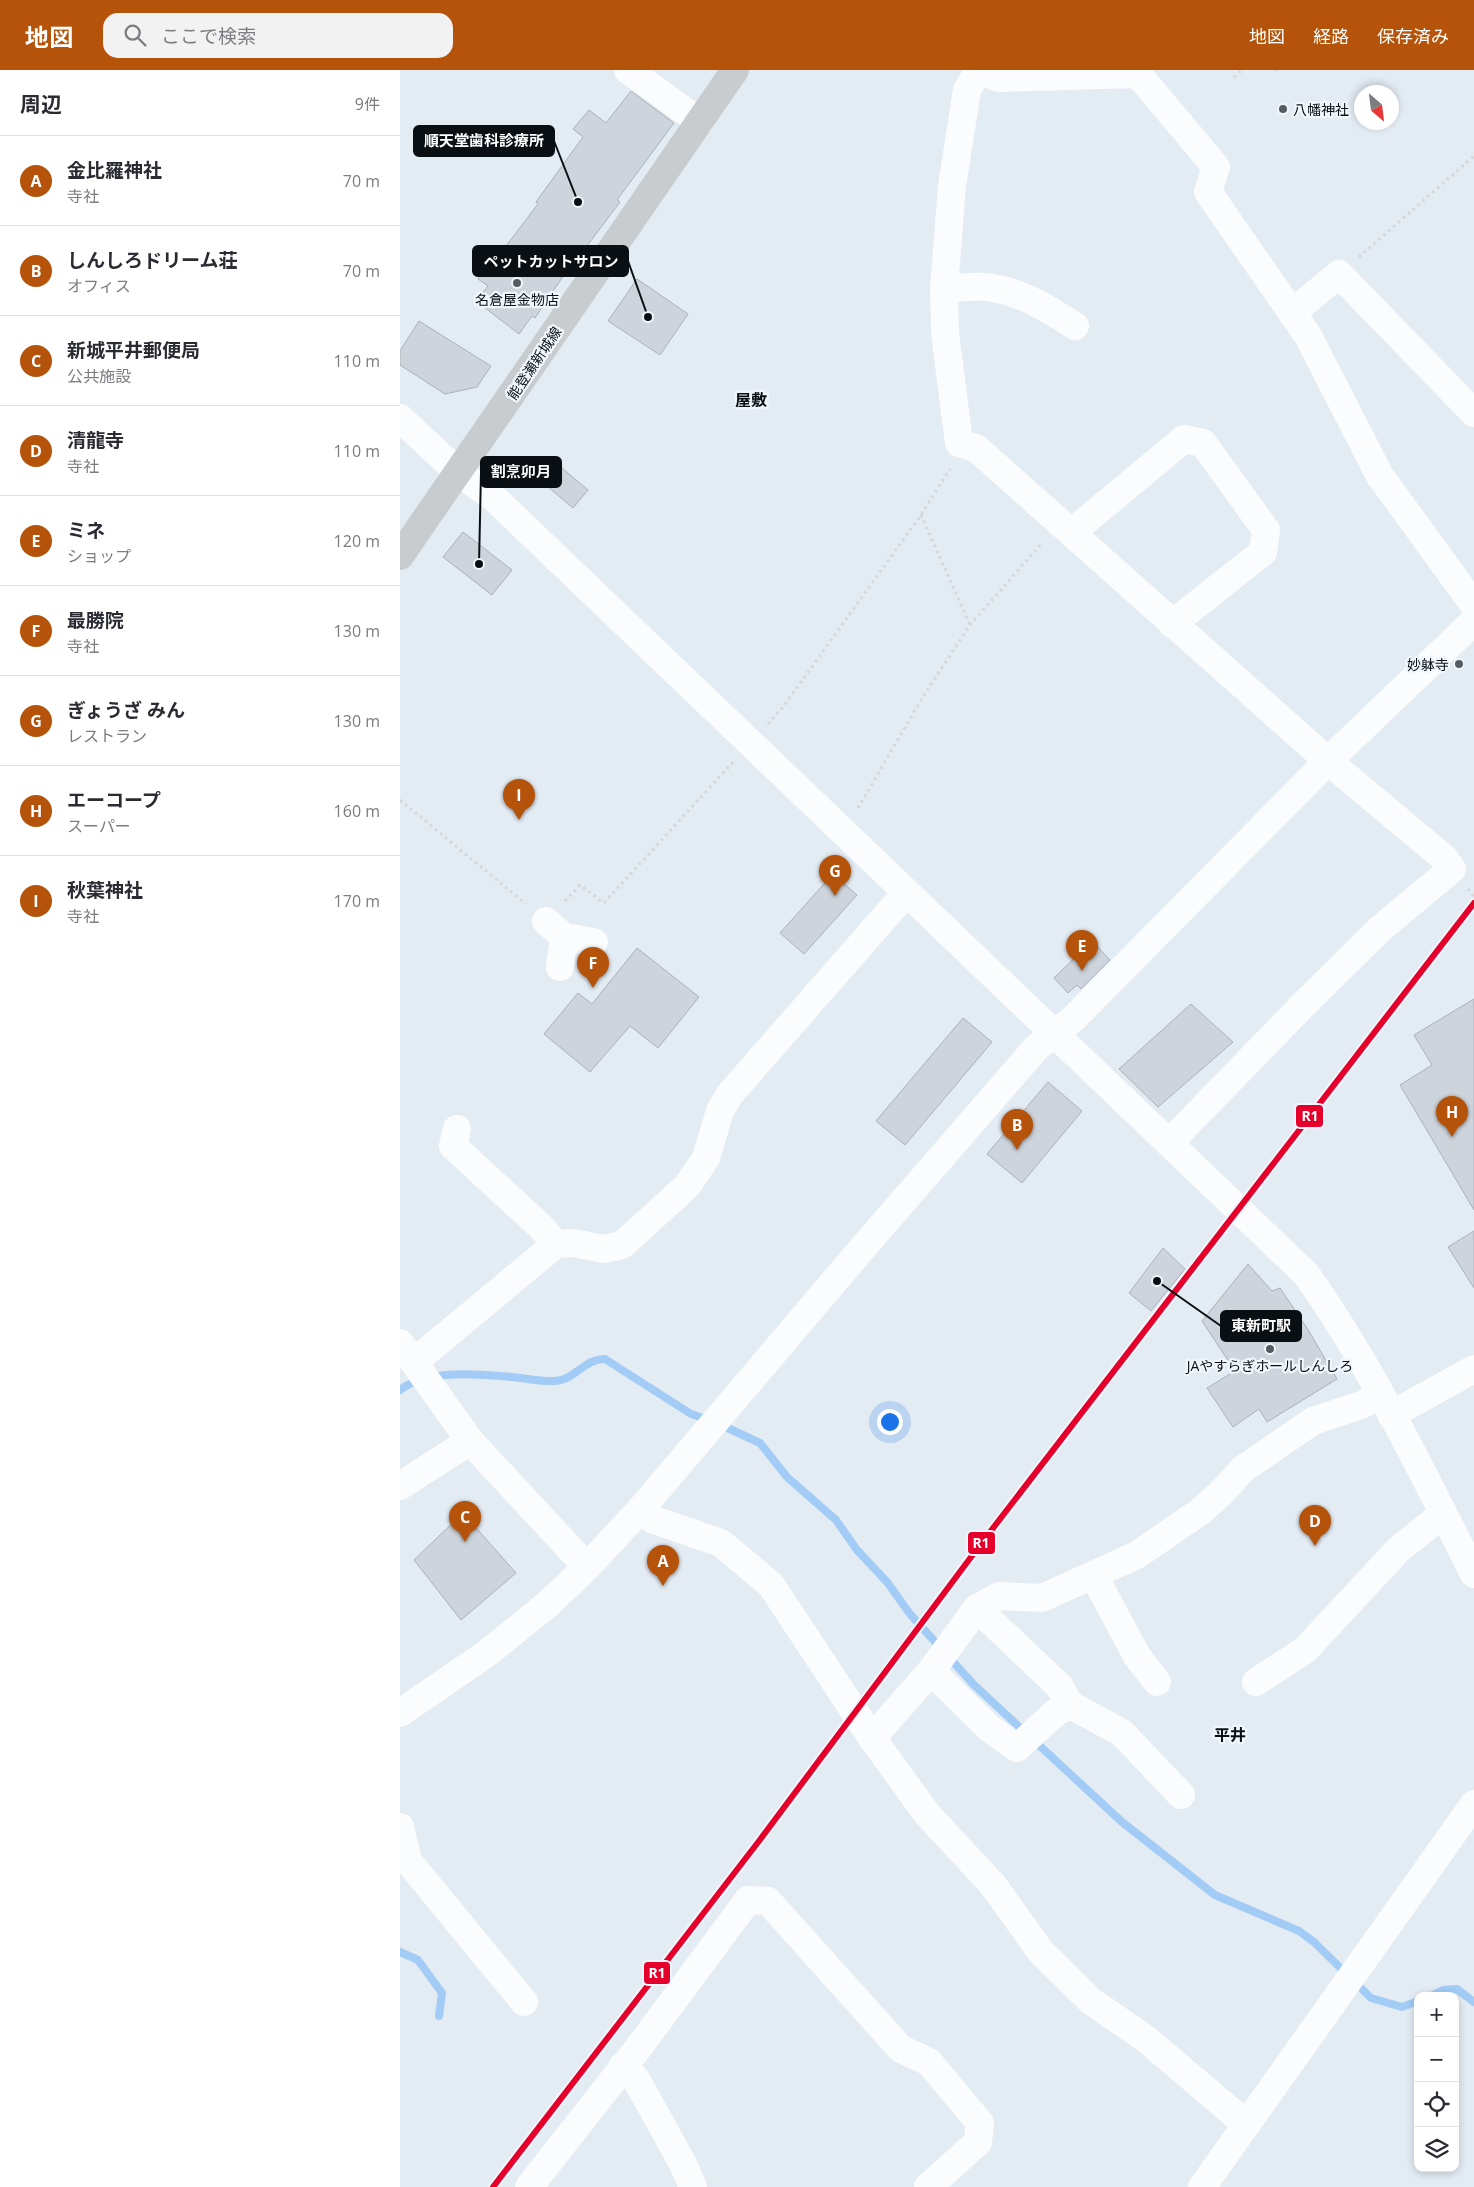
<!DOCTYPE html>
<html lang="ja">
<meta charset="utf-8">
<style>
:root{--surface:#fff;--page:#f2f2f3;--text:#2b2b33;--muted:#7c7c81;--line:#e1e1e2;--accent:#b45309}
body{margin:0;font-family:"Open Sans","Noto Sans JP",sans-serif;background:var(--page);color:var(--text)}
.controls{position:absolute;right:15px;bottom:15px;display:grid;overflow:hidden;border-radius:10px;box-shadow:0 2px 8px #0003}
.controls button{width:45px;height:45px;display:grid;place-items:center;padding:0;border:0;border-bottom:1px solid var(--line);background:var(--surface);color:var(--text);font:25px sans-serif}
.compass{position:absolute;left:954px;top:15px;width:45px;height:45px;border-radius:50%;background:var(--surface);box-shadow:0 2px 8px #0003;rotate:152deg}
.you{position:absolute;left:489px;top:1351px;width:18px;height:18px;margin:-12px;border:4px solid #fff;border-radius:50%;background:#1a73e8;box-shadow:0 0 0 8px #1a73e833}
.badge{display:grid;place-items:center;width:32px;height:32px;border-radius:50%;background:var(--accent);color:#fff;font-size:16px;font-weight:700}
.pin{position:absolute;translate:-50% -41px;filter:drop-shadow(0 1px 2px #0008)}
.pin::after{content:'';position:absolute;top:26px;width:18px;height:15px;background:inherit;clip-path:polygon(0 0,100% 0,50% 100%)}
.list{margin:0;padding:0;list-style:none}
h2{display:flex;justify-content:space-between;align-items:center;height:65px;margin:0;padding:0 20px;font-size:21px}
h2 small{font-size:16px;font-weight:400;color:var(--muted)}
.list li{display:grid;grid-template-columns:32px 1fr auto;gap:15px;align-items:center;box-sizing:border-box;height:90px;padding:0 20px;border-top:1px solid var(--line)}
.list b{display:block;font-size:19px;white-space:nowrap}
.list p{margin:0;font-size:16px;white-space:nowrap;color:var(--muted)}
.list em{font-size:16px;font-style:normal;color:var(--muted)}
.icon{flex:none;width:28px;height:28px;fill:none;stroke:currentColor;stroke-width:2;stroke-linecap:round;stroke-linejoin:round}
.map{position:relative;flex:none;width:1074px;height:2117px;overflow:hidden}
header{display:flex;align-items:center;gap:30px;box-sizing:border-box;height:70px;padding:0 25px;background:var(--accent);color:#fff}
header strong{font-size:24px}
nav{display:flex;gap:28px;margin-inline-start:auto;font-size:18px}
.search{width:350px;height:45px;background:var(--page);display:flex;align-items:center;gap:12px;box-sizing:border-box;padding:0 18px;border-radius:15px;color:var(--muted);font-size:19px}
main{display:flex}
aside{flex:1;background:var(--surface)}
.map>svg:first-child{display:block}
</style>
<header>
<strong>地図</strong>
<div class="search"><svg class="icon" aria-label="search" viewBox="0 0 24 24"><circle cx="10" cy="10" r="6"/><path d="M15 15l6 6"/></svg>ここで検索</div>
<nav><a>地図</a><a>経路</a><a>保存済み</a></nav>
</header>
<main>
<aside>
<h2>周辺<small>9件</small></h2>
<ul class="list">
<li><span class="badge">A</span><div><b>金比羅神社</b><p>寺社</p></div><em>70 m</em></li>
<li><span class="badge">B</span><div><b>しんしろドリーム荘</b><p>オフィス</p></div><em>70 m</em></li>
<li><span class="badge">C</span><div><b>新城平井郵便局</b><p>公共施設</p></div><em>110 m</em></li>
<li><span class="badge">D</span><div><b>清龍寺</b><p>寺社</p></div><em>110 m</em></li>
<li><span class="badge">E</span><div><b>ミネ</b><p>ショップ</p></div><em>120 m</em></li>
<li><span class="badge">F</span><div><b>最勝院</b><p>寺社</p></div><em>130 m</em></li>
<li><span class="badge">G</span><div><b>ぎょうざ みん</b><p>レストラン</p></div><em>130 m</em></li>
<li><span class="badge">H</span><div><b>エーコープ</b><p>スーパー</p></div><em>160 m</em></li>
<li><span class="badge">I</span><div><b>秋葉神社</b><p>寺社</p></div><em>170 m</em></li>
</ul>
</aside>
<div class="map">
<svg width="1074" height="2117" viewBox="0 0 1074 2117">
<rect width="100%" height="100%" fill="#e3ebf3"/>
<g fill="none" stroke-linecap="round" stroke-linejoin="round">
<g stroke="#a2ccf6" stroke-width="8">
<path d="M0,1320C27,1299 80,1304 112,1307C126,1308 141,1312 155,1311C175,1310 185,1288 205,1289L291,1344L309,1350"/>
<polyline points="319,1354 360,1373 387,1407 436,1450 457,1480 487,1512 510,1544 574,1615 722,1752 815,1825 899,1861 914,1872 971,1928 1002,1937 1018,1931"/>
<polyline points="0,1882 18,1890 42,1923 39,1946"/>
<polyline points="1031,1926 1043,1920 1057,1919 1074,1932"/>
</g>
</g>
<g fill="#ced4db" stroke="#abb1b8">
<polygon points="231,21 274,53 217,130 220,132 169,200 168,199 135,248 132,246 119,264 76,231 88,216 78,209 100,178 103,180 138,134 136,132 183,67 173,59 189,40 206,53"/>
<polygon points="237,209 288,244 260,285 208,251"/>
<polygon points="19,251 91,296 77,317 45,324 0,295 0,281"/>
<polygon points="150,388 188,420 173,438 135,406"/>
<polygon points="63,462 112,500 92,525 43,487"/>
<polygon points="433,804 457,825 404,884 380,863"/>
<polygon points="692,871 710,890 681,919 677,915 668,923 654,908"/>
<polygon points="237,878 299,927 258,978 230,956 190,1002 144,964 178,923 192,934"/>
<polygon points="1074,929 1074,1140 1000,1015 1032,995 1014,965"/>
<polygon points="791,934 833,972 758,1037 719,999"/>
<polygon points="563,948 592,972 505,1075 476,1051"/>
<polygon points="648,1012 682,1041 622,1113 587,1084"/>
<polygon points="1074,1161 1074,1218 1048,1177"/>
<polygon points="763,1178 785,1199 751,1241 729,1223"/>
<polygon points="848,1194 872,1221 880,1218 907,1258 937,1309 867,1352 859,1339 833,1357 807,1318 835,1301 802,1251"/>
<polygon points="63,1443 116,1503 61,1550 14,1490"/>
</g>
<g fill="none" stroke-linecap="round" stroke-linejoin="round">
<g stroke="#d5d7d9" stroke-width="3" stroke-dasharray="2.5 4" stroke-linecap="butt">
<polyline points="875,0 876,1"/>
<polyline points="834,7 842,0"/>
<polyline points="959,187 1074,86"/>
<polyline points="521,445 570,555"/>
<polyline points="368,654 383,637 521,445 550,399"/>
<polyline points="0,730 126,834"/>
<polyline points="458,738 524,625 570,555 642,473"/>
<polyline points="1068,819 1074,827"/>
<polyline points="165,831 180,815 204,833 333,692"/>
</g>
<g stroke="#fbfcfd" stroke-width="28">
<polyline points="228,0 300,52"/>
<polyline points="579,0 567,20 552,116 544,218 545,263 559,373 576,378 928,691 1044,788 1052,799 980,859 905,933 769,1073"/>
<polyline points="579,0 598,8 738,4"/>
<polyline points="737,0 738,4 816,97 808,122 908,266 980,406 1074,535"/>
<path d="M544,218C558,218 573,216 587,217C620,221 647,238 675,256"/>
<polyline points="892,243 939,204 1074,343"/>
<path d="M0,348L59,403L93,427L906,1204C972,1297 1022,1402 1074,1504"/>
<polyline points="672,462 784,369 803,373 866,460 863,482 772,554"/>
<polyline points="146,851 164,867 194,872"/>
<polyline points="160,897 164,867"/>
<polyline points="57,1059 53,1076 140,1156 156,1174"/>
<polyline points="0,1273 70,1371 187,1497"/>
<polyline points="14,1292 156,1174 173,1173 204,1179 222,1175 287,1116 306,1088 320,1041 330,1024 506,823"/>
<polyline points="991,1345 1074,1299"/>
<polyline points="0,1416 70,1371"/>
<polyline points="240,1440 254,1450 321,1473 371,1515 472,1668 527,1744 593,1815 641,1882 691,1931 746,1969 846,2054"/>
<polyline points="694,1506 737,1586 757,1612"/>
<polyline points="577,1538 660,1617 669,1634 722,1663 781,1725"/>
<polyline points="531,1601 589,1658 617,1678 654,1644 669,1634"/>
<polyline points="856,1612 905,1580 999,1479 1043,1444"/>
<polyline points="0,1643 86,1584 148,1534 187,1497 240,1440 460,1181 636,978 672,950 928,691 1074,551"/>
<polyline points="472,1668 531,1601 577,1538 599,1526 642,1528 737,1485 801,1441 821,1423 843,1399 913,1351 961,1335 981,1325"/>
<polyline points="0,1757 8,1791 124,1932"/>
<polyline points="222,1997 236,2009 283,2094 293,2117"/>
<polyline points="129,2117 236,1981 348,1830 368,1831 501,1979 529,1992 580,2053 578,2072 528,2117"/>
<polyline points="802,2117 1074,1734"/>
</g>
<polyline stroke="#c8cccf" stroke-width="28" points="0,486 335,0"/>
<defs>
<polyline id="rail-1" points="93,2117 359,1771 580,1475 1074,833"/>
</defs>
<use href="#rail-1" stroke="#f1f7fd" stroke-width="10"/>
<use href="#rail-1" stroke="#e4002b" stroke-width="6"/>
</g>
<g fill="#565c62" stroke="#f1f7fd" stroke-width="2">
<circle cx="883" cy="39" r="5"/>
<circle cx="117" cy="213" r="5"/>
<circle cx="1059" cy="594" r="5"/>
<circle cx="870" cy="1279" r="5"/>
</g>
<g text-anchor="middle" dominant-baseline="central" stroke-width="4.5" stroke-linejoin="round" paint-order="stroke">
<g font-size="14" fill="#0a0f14" stroke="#f1f7fd">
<text x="893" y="39" text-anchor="start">八幡神社</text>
<text x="117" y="229">名倉屋金物店</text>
<text x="1049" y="594" text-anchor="end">妙躰寺</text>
<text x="870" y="1295">JAやすらぎホールしんしろ</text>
</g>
<g font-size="14" fill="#0a0f14" stroke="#f1f7fd">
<text transform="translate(134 293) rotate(-56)">能登瀬新城線</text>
</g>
<g font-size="16" font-weight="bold" fill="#0a0f14" stroke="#f1f7fd">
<text x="351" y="330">屋敷</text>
<text x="830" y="1665">平井</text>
</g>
</g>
<path fill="none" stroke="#0a0f14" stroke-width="2" d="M178 132L154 71M248 247L228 191M79 494L81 402M757 1211L821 1256"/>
<g fill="#0a0f14" stroke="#f1f7fd" stroke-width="2">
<circle cx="178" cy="132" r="5"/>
<circle cx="248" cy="247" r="5"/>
<circle cx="79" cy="494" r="5"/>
<circle cx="757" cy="1211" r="5"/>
</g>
<g fill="#0a0f14" stroke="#0a0f14" stroke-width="2">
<rect x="14" y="56" width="140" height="30" rx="5"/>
<rect x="73" y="176" width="155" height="30" rx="5"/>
<rect x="81" y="387" width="80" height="30" rx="5"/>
<rect x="821" y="1241" width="80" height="30" rx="5"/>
</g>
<g font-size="15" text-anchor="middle" font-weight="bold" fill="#fff">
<text x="84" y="76">順天堂歯科診療所</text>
<text x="151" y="197">ペットカットサロン</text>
<text x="121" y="407">割烹卯月</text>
<text x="861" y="1261">東新町駅</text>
</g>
<g stroke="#f1f7fd" stroke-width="2">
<rect x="895" y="1034" width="29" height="24" rx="5" fill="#e4002b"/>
<rect x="567" y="1461" width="29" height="24" rx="5" fill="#e4002b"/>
<rect x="243" y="1891" width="28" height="24" rx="5" fill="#e4002b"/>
</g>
<g font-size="14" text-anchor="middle" font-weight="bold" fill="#fff">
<text x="910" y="1051">R1</text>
<text x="581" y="1478">R1</text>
<text x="257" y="1908">R1</text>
</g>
</svg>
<div class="controls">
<button>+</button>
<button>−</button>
<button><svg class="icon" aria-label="locate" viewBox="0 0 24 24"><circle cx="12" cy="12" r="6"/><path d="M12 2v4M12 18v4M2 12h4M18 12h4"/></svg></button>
<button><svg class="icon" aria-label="layers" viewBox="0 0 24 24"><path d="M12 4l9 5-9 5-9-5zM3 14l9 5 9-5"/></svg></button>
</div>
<svg class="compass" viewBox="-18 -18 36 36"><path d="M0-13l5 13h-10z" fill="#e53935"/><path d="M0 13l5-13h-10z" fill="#7c7c81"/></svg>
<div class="you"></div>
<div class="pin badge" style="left:263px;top:1516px">A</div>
<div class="pin badge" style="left:617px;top:1080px">B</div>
<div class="pin badge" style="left:65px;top:1472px">C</div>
<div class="pin badge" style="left:915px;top:1476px">D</div>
<div class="pin badge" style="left:682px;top:901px">E</div>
<div class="pin badge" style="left:193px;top:918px">F</div>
<div class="pin badge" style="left:435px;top:826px">G</div>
<div class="pin badge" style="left:1052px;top:1067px">H</div>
<div class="pin badge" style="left:119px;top:750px">I</div>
</div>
</main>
